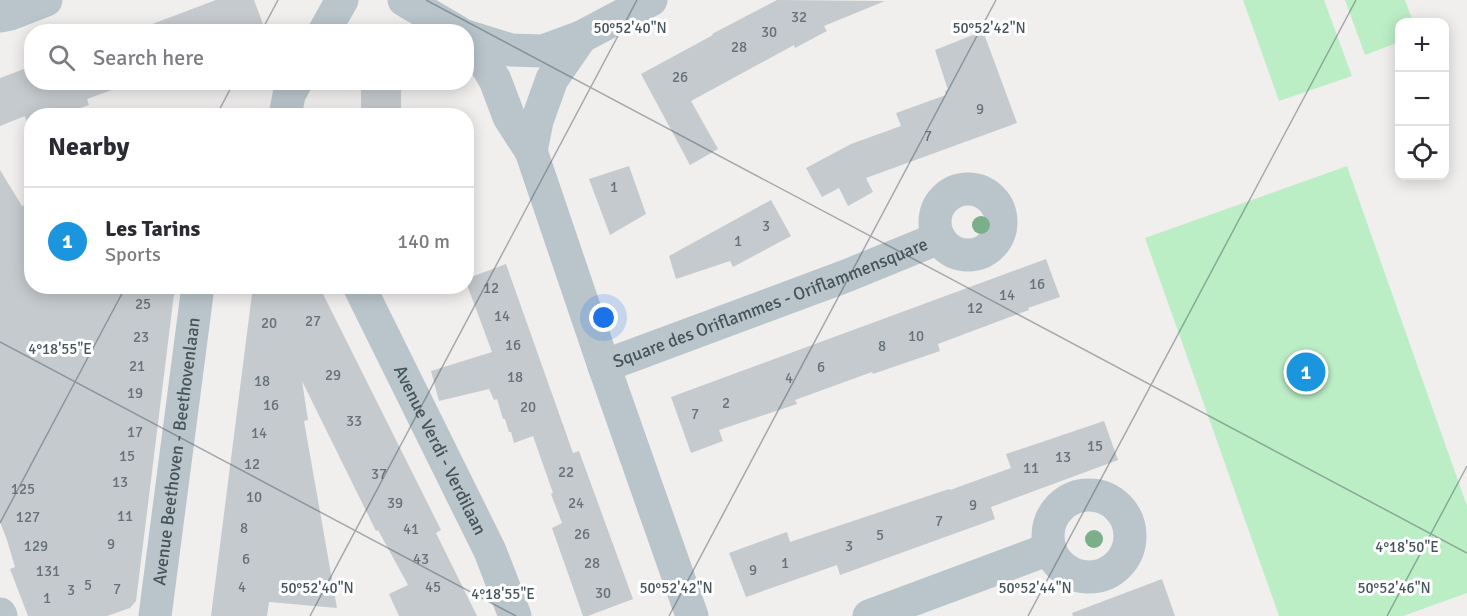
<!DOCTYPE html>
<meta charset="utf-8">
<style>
:root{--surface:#fff;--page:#f2f2f3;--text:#2b2b33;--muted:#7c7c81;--line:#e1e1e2;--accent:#1b95dd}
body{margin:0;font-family:Signika,sans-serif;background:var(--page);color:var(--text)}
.controls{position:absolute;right:18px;top:18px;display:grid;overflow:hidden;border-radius:12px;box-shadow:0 3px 15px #0003}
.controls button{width:54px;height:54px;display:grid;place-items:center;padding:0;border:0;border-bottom:2px solid var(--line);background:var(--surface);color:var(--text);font:30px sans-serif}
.you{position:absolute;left:604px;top:318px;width:21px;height:21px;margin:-15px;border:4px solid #fff;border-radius:50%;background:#1a73e8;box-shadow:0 0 0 9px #1a73e833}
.badge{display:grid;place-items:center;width:39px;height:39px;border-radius:50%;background:var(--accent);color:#fff;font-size:20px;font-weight:700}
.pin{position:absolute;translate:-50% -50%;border:3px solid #fff;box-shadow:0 2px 6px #0006}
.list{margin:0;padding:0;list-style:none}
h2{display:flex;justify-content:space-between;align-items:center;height:78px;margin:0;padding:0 24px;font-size:26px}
h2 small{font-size:20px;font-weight:400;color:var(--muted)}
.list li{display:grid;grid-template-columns:39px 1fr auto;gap:18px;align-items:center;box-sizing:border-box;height:108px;padding:0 24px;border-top:2px solid var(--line)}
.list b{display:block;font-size:22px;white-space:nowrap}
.list p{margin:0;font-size:20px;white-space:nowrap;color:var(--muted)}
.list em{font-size:20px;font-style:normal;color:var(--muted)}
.icon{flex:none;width:33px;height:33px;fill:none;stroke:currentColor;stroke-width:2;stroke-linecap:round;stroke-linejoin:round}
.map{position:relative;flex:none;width:1467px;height:616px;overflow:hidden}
.search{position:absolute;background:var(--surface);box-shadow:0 3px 15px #0003;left:24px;top:24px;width:450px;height:66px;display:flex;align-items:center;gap:15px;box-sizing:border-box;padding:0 21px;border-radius:24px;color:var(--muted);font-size:22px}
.panel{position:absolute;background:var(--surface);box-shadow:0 3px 15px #0003;left:24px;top:108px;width:450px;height:186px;border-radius:24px}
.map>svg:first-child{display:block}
</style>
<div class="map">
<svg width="1467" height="616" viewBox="0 0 1467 616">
<rect width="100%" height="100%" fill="#f1eeee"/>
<g fill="#bceec6">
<polygon points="1243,0 1324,0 1352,76 1279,101"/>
<polygon points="1345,0 1405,0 1413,22 1400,22 1399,42 1365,55"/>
<polygon points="1347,166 1467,506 1467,593 1403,616 1279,616 1145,238"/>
</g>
<g fill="#c5cace">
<polygon points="216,0 254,0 266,32 131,32"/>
<polygon points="777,0 885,1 824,26 827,31 795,48 794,45 691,101 718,149 690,165 641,74 713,35 712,34"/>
<polygon points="983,31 1017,123 866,178 873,192 848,206 839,188 822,197 806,168 851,144 901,126 896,113 946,95 945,91 948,90 935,50"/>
<polygon points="32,66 32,82 134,82 87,99 89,105 59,115 32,116 32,124 28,125 25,116 0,126 0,78"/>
<rect x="361" y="82" width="40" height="34"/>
<polygon points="629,166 646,214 610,235 589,179"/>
<polygon points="0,170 22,206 32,202 32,286 175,286 136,601 130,608 107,616 28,616 10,569 15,567 7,540 0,522"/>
<polygon points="771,200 791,236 733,267 730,261 676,279 669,256"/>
<polygon points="1046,259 1060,297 1028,308 1029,310 938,344 940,351 873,374 872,372 795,400 797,404 719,430 723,441 691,453 671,397"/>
<polygon points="506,264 573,453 579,451 633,599 588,616 583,616 552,528 562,523 551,494 553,493 533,436 514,443 511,432 509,432 505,419 503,419 497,399 494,400 489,389 439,401 431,371 492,352 466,282 466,279"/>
<polygon points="253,286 319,286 441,530 436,533 477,616 399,616 389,594 408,585 378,530 376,531 302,381 308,420 304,421 337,608 269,602 267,616 211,616"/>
<polygon points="1104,421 1118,460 991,507 995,519 840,575 837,565 746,597 729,553 787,532 790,542 949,489 950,490 1011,468 1006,454"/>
<polygon points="1162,579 1175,616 1073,616 1072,613"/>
</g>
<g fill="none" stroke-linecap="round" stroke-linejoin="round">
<g stroke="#b9c5cb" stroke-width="33">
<polyline points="404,0 458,32"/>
<polyline points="0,16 10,14 46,0"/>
<polyline points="324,32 342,0"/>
<polyline points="466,36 511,50 543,51 581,37 552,79 537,121 531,151 509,117 495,80 470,38"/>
<polyline points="581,37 651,0"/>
<polyline points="285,116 289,95 296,82"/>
<polyline points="531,151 604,366 692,616"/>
<circle cx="968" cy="222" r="33"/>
<path id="s1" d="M359,286L490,551L515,616"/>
<path id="s2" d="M604,366L846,276L939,238"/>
<circle cx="1089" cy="536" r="41"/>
<polyline points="0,614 1,616"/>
<path id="s3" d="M155,616L198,286"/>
<polyline points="869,616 1049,549"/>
</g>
</g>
<g fill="#7aaf89">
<circle cx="981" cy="225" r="9"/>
<circle cx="1094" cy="539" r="9"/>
</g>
<path fill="none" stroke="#46555b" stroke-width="1.5" stroke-opacity="0.45" d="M426,0L1467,553M261,32L278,0M216,116L234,82M0,342L516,616M0,523L126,286M310,616L637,0M669,616L996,0M1028,616L1356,0M1387,616L1467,466"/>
<g text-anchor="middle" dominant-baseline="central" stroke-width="6" stroke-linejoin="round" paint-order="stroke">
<g font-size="15" fill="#667278">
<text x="799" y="17">32</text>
<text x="769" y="32">30</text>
<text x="739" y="47">28</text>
<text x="680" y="77">26</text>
<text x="980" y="109">9</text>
<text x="928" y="136">7</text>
<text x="614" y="187">1</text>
<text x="766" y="226">3</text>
<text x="738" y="241">1</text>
<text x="1037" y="284">16</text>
<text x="491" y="288">12</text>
<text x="1007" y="295">14</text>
<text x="143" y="304">25</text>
<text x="975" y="308">12</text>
<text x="502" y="316">14</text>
<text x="313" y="321">27</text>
<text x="269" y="323">20</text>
<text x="916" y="336">10</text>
<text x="141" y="337">23</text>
<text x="513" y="345">16</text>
<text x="882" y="346">8</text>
<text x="137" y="366">21</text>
<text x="821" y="367">6</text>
<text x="333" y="375">29</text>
<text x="515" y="377">18</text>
<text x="789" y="378">4</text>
<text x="262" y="381">18</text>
<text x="135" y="393">19</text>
<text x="726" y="403">2</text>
<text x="271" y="405">16</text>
<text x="528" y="407">20</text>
<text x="695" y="414">7</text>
<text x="354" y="421">33</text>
<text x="135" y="432">17</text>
<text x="259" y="433">14</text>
<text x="1095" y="446">15</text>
<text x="127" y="456">15</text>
<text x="1063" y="457">13</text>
<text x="252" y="464">12</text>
<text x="1031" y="468">11</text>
<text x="566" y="472">22</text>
<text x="379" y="474">37</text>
<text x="120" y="482">13</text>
<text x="23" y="489">125</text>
<text x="254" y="497">10</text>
<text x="395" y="503">39</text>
<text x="576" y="503">24</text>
<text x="973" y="505">9</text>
<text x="125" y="516">11</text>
<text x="28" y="517">127</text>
<text x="939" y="521">7</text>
<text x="244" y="528">8</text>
<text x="411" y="529">41</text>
<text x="582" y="534">26</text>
<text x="880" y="535">5</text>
<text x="111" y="544">9</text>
<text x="36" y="546">129</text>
<text x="849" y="546">3</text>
<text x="246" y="559">6</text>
<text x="421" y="559">43</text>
<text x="592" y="563">28</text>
<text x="785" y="563">1</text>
<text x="753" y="570">9</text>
<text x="48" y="571">131</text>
<text x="88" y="585">5</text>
<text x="242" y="587">4</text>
<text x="433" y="587">45</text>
<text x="117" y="589">7</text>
<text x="71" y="590">3</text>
<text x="603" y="593">30</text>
<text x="47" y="598">1</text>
</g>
<g font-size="18" fill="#46555b" stroke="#fff">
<text stroke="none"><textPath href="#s2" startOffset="178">Square des Oriflammes - Oriflammensquare</textPath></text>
<text stroke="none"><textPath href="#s1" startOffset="183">Avenue Verdi - Verdilaan</textPath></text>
<text stroke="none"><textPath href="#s3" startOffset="166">Avenue Beethoven - Beethovenlaan</textPath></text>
</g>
</g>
<g font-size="15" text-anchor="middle" fill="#46555b" stroke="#fff" stroke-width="6" stroke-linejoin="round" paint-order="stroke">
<text x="630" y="33">50°52'40"N</text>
<text x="989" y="33">50°52'42"N</text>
<text x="60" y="354">4°18'55"E</text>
<text x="1407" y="552">4°18'50"E</text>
<text x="317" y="593">50°52'40"N</text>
<text x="676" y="593">50°52'42"N</text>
<text x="1035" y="593">50°52'44"N</text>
<text x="1394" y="593">50°52'46"N</text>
<text x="503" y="599">4°18'55"E</text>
</g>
</svg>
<div class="controls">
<button>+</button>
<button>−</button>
<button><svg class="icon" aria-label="locate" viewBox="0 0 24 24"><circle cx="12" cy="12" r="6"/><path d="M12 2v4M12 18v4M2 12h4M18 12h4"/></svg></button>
</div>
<div class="you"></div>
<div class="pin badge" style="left:1306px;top:372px">1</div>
<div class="search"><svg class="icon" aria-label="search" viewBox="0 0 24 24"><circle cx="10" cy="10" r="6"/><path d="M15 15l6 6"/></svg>Search here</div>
<section class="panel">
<h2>Nearby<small></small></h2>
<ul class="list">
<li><span class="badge">1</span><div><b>Les Tarins</b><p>Sports</p></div><em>140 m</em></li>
</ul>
</section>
</div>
